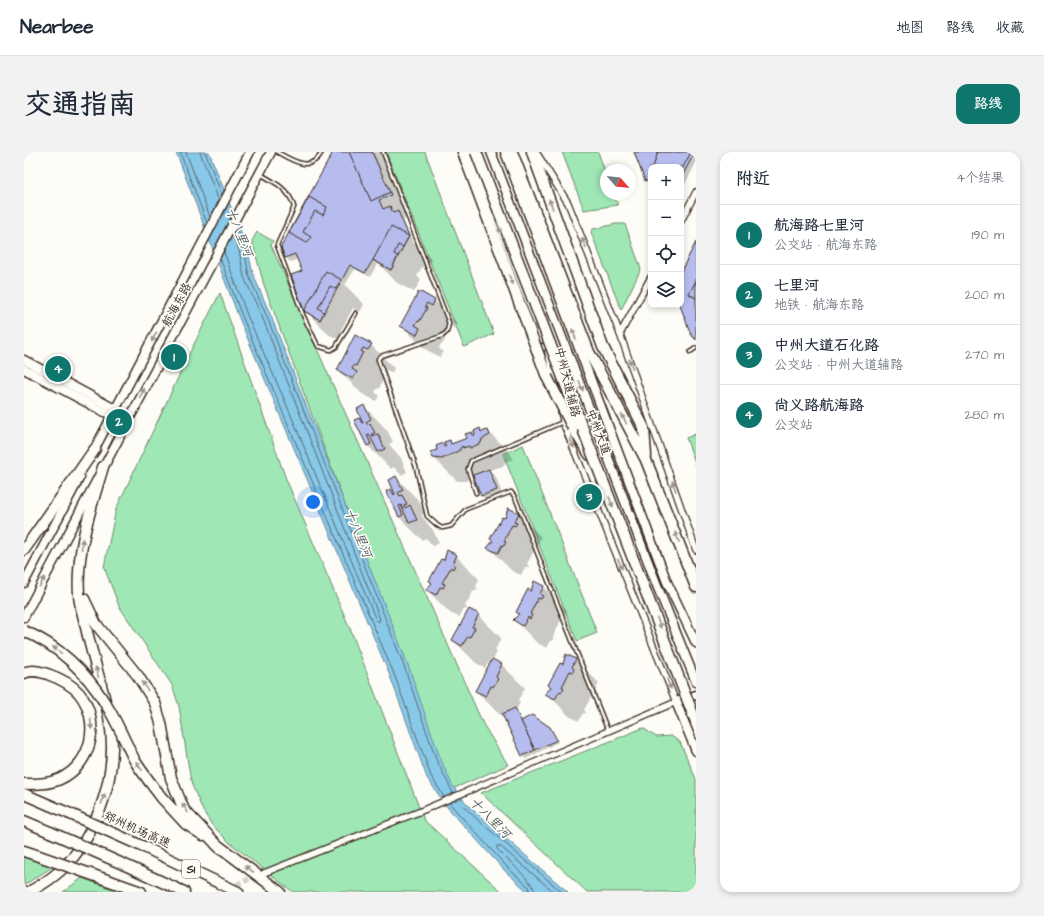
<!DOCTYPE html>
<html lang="zh">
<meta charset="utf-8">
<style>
:root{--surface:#fff;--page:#f2f2f3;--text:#1f2937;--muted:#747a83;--line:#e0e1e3;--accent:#0f766e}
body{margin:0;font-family:"Architects Daughter","LXGW WenKai TC",sans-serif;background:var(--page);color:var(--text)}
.controls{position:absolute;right:12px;top:12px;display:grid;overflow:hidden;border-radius:8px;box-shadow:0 2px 6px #0003}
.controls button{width:36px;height:36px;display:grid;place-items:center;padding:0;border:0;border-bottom:1px solid var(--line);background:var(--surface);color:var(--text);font:20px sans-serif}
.compass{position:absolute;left:576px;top:12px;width:36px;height:36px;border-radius:50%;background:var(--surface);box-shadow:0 2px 6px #0003;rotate:118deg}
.you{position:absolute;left:289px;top:350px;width:14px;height:14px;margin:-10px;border:3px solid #fff;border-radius:50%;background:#1a73e8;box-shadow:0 0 0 6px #1a73e833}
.badge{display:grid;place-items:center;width:26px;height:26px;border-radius:50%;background:var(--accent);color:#fff;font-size:13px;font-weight:700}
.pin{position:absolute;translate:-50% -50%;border:2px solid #fff;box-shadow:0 1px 4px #0006}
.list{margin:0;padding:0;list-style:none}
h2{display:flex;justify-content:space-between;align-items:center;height:52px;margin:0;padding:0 16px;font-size:17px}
h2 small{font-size:13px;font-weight:400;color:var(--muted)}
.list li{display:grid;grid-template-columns:26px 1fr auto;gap:12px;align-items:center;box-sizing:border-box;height:60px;padding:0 16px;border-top:1px solid var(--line)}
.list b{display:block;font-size:15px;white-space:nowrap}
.list p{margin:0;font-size:13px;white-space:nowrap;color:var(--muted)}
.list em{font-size:13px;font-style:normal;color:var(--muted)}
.icon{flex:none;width:22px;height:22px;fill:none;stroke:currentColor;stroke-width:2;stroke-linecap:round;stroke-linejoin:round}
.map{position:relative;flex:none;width:672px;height:740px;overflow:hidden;border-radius:12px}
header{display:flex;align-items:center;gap:24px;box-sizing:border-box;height:56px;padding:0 20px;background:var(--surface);border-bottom:1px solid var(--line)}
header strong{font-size:19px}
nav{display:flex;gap:22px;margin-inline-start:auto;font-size:14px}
.intro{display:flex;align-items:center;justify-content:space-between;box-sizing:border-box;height:96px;padding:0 24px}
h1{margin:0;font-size:28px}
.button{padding:10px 18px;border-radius:12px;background:var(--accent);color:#fff;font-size:14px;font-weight:700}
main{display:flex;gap:24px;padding:0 24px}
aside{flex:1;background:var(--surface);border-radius:12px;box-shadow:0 2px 6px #0003}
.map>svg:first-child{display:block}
</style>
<header>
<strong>Nearbee</strong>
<nav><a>地图</a><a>路线</a><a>收藏</a></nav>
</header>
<div class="intro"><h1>交通指南</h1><a class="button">路线</a></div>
<main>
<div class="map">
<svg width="672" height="740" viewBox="0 0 672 740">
<rect width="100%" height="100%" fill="#fdfcf7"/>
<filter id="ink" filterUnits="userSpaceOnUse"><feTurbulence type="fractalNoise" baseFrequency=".025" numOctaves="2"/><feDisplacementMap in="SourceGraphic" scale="8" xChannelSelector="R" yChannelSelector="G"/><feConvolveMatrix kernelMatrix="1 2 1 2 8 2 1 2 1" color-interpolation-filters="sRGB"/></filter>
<g filter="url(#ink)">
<g fill="#9fe7b5" stroke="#6d886a">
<polygon points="362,0 401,0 470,182 440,195"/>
<polygon points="538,0 574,0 582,22 582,42 589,42 594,53 560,58"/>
<polygon points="592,72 601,72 617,117 597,158 567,80 569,77"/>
<polygon points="233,80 249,89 247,93 459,572 484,613 426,638 240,133 228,89"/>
<polygon points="196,141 262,327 327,479 400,668 478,740 269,740 206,691 188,673 179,659 168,633 165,618 155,554 148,533 95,454 80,415 92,357 170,192"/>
<polygon points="672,282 672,313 662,286"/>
<polygon points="499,293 573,481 553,489 479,302"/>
<polygon points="619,576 632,585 647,584 656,590 672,627 672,740 563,740 457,641"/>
<polygon points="0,705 30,714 0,733"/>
<polygon points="58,726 97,740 39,740"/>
</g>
<polygon fill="#88c8e9" stroke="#698998" points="152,0 185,0 223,95 229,122 247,164 384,513 416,606 428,633 442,651 457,665 544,740 504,740 481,719 423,655 403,626 366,524 215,166"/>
<g fill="#0003" fill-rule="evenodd">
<path d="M310,0H357L362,4L388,64L379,68L389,90L407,108L402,118L398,115L393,124L397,128L390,140L373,131L354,111L346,125L331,117L321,133L340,152L336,160L329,156L317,178L323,183L319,190L304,182L281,158L279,120L274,107L266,110L262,106ZM380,72L386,85H384L379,73Z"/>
<polygon points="611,0 672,0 672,11 660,34 657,33 657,15 627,15 627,33 622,29"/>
<polygon points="395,141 411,149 434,172 431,176 426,174 424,179 425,180 418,193 417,192 415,196 419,200 416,205 401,197 378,174"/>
<polygon points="332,185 347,193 370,216 368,221 363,218 355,237 353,236 351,240 355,244 352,249 337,241 314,218"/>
<polygon points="340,254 363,278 369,290 365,292 377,306 383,320 377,323 370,315 367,317 344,294 335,267 341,273"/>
<path d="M456,278L459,281L464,279L487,302L489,307L481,310L480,314L465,318L472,325L479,345L464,350L457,343L451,325L441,329H433L410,306L418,292L422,296L426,289L429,293L444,287L448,281L451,284ZM462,317L463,319L459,321L458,319Z"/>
<polygon points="372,325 395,349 401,362 397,363 409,378 415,391 409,394 402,386 398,388 375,365 367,338 373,344"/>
<polygon points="494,362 517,385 513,393 515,395 514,397 512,395 503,412 505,414 504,416 501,415 497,423 488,419 465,396 470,390 482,368"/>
<polygon points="432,404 455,427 452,435 454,437 452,439 450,438 441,454 443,456 442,458 440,457 435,465 426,461 403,438 409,432 420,410"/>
<polygon points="511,430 520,435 543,458 539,465 540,470 537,468 529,485 530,487 529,489 527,488 523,496 513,491 491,468 496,462"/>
<polygon points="454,463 477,486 471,498 473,500 469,508 478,513 501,536 494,548 496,550 492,559 498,569 526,575 534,590 502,607 499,604 481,564 475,562 452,539 469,507 467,506 461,516 452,511 429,488"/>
<polygon points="543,503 552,508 575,531 571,539 573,541 572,543 569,541 560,558 562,560 561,562 559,561 555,569 545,564 523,541 528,536 540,513"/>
</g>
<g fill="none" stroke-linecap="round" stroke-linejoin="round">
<g stroke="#5a696f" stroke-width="1">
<polyline points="156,0 183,71"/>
<polyline points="162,0 186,65"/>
<polyline points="176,0 195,49"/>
<polyline points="181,0 198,43"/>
<polyline points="212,77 220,96 225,124 243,165 380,514 412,607 429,641"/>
<polyline points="200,100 223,163 264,256 352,468 355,470 356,467 239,167 220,125 215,98 209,83"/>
<polyline points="196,106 218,164 370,522 407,624 420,645"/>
<polyline points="433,648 454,668 538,740"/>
<polyline points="425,651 484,716 505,735 506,740"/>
<path d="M511,740C511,731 480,705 473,697V694H476L530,740"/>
</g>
</g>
<g fill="#b6bdee" stroke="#3b2a1e">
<polygon points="309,0 348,0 367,43 355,48 359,57 366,54 369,61 374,59 385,84 367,118 349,108 341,121 326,113 296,168 280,159 267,123 278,119 271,102 261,106 257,95"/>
<polygon points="325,0 348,0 366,40 347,49"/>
<polygon points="610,0 671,0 657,26 657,15 627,15 627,29 621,29"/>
<polygon points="634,0 667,0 657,19 657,15 629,15"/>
<polygon points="285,45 303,55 299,63 291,59 279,80 287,85 283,91 265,81"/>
<polygon points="367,75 385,84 379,95 374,93 370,102 374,104 367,118 349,108"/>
<polygon points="672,90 672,129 665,142 672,146 672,188 667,183 656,153 657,119"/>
<polygon points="302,119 318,128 312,137 306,134 294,156 300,160 296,168 280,159"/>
<polygon points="672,129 672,146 665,142"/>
<polygon points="395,139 411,148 408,154 403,151 401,155 403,156 395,170 394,169 391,173 396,176 393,183 376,174"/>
<polygon points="331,183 348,192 344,198 339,196 337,200 339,200 332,214 330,213 328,217 333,220 329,227 313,218"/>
<polygon points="340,253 347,267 342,270 344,273 346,271 351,281 348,282 349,284 354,282 361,297 354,300 345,282 343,283 347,292 343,294 330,268 335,266 338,271 339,271 333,257"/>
<polygon points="456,276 457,280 464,278 466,283 458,287 457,291 446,296 445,294 439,296 439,294 436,296 436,298 418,307 409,306 406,300 413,298 412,294 419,291 420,295 422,294 420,290 426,288 427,292 443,286 441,282 448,280 449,283 451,283 450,279"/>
<polygon points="465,317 473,338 457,344 449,323"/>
<polygon points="372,324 379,338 374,341 376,344 378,343 383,352 380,353 381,356 386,353 393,368 385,371 377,353 375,354 379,363 375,365 362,339 367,337 370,343 371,342 365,328"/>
<polygon points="484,356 495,361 490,370 493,371 491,374 488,373 480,389 482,390 480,394 478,393 474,401 463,396 469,389 466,387 478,365 481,366"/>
<polygon points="423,398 433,403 429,412 431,413 429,417 427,415 418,431 421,432 419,436 416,435 412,443 402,438 408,431 405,429 417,407 420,408"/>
<polygon points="510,429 520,434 516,442 519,444 517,447 514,446 506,462 508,463 506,467 504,465 499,474 489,468 495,462 492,460 504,437 507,439"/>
<polygon points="445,457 455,462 448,475 451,476 446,485 444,484 438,494 428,488"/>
<polygon points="542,502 552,507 548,515 550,517 549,520 546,519 538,535 540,536 538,540 536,539 531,547 521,542 527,535 524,533 536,511 539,512"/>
<polygon points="468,507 478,512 472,525 474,527 469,535 467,534 462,544 451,539"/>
<polygon points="491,556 511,598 498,604 478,562"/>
<polygon points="508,563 526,575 533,588 511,598 497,569"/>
</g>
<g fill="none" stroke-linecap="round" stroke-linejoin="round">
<polyline stroke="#d6d2cc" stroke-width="5.5" stroke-dasharray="5.5 3" stroke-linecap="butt" points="197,740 234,723"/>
<defs>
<g id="lane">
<path d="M253,0C269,9 287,21 298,0"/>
<polyline points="359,0 425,171 423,180 418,184 357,204 354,207 392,315 403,364 413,373 418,376 427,374 442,357 487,340 491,345 584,579"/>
<path d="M236,22C251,30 266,38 270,55L253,93L279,163L294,194L307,198L312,195L332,161"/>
<polyline points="666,200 672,196"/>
<polyline points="452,341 444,317 447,309 539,270"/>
</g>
<g id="street">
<polyline points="446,0 519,188"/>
<polyline points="512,0 544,51 596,182 672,398"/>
<polyline points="657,69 672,40"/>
<polyline points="596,182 627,125"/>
<polyline points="524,200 532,236"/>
<polyline points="240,721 397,659 652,550 540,273 537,260"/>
</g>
<g id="secondary">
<polyline points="0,208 91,257"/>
<polyline points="0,217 88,264"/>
<polyline points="672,543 652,550 672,599"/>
</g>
<g id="primary">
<polyline points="467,0 634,436 672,530"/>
<polyline points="481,0 643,430 672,491"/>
<polyline points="68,302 226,0"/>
<polyline points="0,431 56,325"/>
<polyline points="0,465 247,0"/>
</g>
<g id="highway">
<polyline points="439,0 523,225"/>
<polyline points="488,0 565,200 622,308 672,435"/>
<polyline points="508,0 579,195 620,276 622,304"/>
<polyline points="549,276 566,303"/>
<polyline points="0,398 71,297"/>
<polyline points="60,447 72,472 114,524 131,551 137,571 147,626 160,658 196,696"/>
<path d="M0,521C9,517 18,520 26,523C37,527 47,532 55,541C77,568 69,612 36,627C25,632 12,632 0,632"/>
<polyline points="0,642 44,661"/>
<polyline points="138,646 162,672 179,683"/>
<polyline points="0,669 26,680"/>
<polyline points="192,692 256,740"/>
<polyline points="120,695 214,740"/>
<polyline points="0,699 15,704"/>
<polyline points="101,713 160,740"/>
<polyline points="86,729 117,740"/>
<path d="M5,740C16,734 27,727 37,718C75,682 96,617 85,565C78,534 68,503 61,471C59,462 55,451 55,442C52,398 67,356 79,315"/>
</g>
</defs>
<use href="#lane" stroke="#3b2a1e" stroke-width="5.5"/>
<use href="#street" stroke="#3b2a1e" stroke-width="8"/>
<use href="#secondary" stroke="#3b2a1e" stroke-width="11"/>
<use href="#primary" stroke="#3b2a1e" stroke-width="11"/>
<use href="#highway" stroke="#3b2a1e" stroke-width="13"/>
<use href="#lane" stroke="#fdfcf7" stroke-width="2.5"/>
<use href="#street" stroke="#fdfcf7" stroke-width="5.5"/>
<use href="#secondary" stroke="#fdfcf7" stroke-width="8"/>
<use href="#primary" stroke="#fdfcf7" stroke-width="8"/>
<use href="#highway" stroke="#fdfcf7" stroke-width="10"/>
<defs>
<g id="highway-bridge">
<polyline points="452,0 672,570"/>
<polyline points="523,225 549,276"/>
<path d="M0,479C34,493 62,520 81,551C93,569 101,590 111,609C119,622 129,634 138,646"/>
<polyline points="44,661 120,695"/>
<polyline points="26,680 101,713"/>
<polyline points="15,704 86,729"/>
</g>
</defs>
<use href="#highway-bridge" stroke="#3b2a1e" stroke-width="13" stroke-linecap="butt"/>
<use href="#highway-bridge" stroke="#fdfcf7" stroke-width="10"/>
</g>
<defs><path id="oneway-solid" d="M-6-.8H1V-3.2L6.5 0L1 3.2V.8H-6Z"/></defs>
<g fill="#9c938a">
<use href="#oneway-solid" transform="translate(527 52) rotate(-110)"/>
<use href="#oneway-solid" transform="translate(475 76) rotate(69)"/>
<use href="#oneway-solid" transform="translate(560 91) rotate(-112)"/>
<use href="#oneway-solid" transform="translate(487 128) rotate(70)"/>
<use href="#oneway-solid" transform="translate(550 182) rotate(-111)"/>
<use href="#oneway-solid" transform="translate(130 185) rotate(118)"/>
<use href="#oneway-solid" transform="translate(607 212) rotate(-110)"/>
<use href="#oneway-solid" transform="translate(557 234) rotate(69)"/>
<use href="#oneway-solid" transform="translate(118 241) rotate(-62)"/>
<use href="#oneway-solid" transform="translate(600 267) rotate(-118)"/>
<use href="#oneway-solid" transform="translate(548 291) rotate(68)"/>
<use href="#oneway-solid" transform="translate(650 334) rotate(-109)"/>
<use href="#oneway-solid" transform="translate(587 350) rotate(69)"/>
<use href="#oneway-solid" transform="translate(653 385) rotate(-111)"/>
<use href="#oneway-solid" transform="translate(58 392) rotate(-84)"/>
<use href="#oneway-solid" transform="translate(596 412) rotate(68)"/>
<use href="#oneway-solid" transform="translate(18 430) rotate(-62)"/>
<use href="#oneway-solid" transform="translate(635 471) rotate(69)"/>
<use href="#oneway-solid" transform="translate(33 498) rotate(-143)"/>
<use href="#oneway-solid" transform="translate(73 520) rotate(-105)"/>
<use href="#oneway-solid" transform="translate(645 532) rotate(68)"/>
<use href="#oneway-solid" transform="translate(121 534) rotate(-122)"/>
<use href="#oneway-solid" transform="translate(67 572) rotate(85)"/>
<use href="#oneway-solid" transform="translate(115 614) rotate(-125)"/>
<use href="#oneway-solid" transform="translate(79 647) rotate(-71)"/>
<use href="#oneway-solid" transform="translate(161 656) rotate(-123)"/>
<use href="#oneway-solid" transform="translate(225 717) rotate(-143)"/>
</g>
</g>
<g text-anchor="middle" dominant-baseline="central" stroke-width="3.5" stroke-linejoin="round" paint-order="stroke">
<rect fill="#fdfcf7" stroke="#75695f" stroke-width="1" x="158" y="708" width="18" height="18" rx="3"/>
<g font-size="11" font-weight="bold" fill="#3b2a1e">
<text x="167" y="717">S1</text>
</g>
<g font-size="12" fill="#3b2a1e" stroke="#fdfcf7">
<text transform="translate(153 153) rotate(-62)">航海东路</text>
<text transform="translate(543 230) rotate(76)">中州大道辅路</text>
<text transform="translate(574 280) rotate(69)">中州大道</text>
<text transform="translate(113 678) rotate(24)">郑州机场高速</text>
</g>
<g font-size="13" font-style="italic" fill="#52595b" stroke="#fdfcf7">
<text transform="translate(215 80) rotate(68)">十八里河</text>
<text transform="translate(334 381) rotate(68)">十八里河</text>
<text transform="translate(466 666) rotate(45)">十八里河</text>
</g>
</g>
</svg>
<div class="controls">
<button>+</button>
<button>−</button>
<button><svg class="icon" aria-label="locate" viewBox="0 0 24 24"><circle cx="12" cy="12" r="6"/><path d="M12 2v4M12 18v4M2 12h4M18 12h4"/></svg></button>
<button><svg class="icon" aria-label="layers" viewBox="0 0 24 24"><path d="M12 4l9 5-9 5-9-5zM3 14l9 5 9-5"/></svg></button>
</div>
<svg class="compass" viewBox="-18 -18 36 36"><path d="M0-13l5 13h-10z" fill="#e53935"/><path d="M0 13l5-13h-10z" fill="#747a83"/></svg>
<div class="you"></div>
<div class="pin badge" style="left:150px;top:205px">1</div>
<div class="pin badge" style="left:95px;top:270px">2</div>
<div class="pin badge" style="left:565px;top:345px">3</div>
<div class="pin badge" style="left:34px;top:217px">4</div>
</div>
<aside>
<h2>附近<small>4个结果</small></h2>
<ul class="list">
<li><span class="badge">1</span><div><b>航海路七里河</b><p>公交站 · 航海东路</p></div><em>190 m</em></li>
<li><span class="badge">2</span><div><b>七里河</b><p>地铁 · 航海东路</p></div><em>200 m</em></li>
<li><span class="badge">3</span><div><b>中州大道石化路</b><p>公交站 · 中州大道辅路</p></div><em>270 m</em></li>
<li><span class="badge">4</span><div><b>尚义路航海路</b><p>公交站</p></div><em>280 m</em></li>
</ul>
</aside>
</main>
